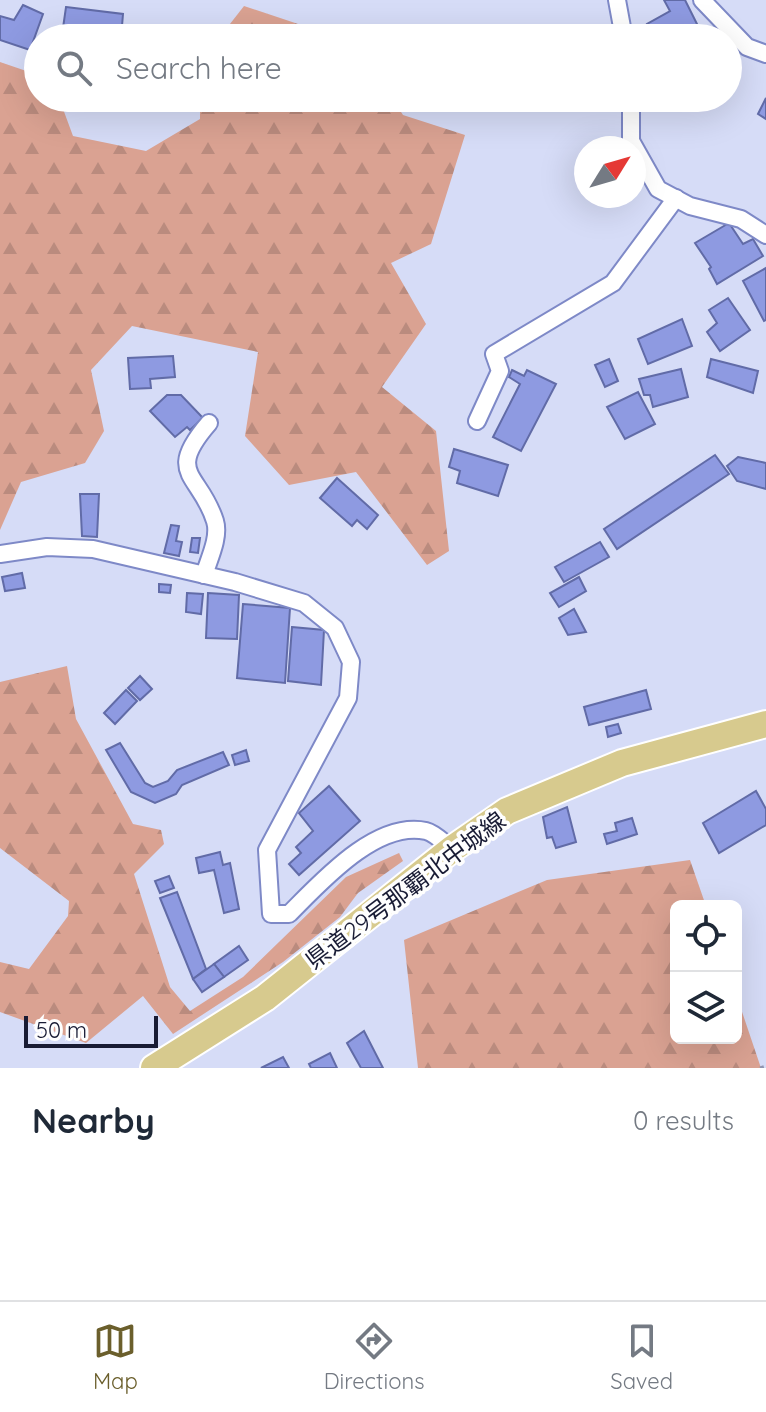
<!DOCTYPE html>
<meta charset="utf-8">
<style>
:root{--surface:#fff;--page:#f2f2f3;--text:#1f2937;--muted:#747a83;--line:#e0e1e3;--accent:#6b5f2c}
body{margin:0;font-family:Quicksand,"Noto Sans JP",sans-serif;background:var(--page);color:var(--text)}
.controls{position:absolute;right:24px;bottom:24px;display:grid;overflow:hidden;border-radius:12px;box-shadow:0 8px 32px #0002}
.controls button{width:72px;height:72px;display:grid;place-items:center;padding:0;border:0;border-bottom:2px solid var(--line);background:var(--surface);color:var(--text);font:40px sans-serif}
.compass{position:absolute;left:574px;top:136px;width:72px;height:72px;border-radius:50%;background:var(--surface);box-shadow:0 8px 32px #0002;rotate:53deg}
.scale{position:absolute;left:24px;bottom:20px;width:134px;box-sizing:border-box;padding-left:8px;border:4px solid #181b34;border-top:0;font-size:22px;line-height:28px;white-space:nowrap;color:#181b34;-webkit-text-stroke:6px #fefefe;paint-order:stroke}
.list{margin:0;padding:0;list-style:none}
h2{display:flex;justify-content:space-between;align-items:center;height:104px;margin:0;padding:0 32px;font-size:34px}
h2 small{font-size:26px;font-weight:400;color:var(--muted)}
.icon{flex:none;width:44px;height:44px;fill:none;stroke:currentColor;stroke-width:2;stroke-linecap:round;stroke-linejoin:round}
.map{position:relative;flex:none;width:766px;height:1068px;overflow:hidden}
.search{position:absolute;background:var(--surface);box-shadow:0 8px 32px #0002;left:24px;right:24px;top:24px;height:88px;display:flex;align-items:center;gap:20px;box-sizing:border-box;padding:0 28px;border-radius:44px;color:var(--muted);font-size:30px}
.sheet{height:232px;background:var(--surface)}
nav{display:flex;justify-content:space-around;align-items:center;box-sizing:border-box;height:112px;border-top:2px solid var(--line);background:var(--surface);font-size:22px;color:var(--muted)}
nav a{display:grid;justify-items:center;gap:4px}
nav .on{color:var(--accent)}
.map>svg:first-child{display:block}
</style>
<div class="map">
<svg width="766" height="1068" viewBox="0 0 766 1068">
<defs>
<pattern id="forest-firs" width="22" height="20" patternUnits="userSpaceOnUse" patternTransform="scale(2)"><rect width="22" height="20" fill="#daa292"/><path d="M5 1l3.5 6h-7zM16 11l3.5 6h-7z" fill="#ba8b7e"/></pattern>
</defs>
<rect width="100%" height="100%" fill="#d6dcf7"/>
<g fill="url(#forest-firs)">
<polygon points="244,6 340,38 219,38"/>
<polygon points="0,62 38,75 38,98 59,98 73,136 146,151 200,119 200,98 392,98 403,115 465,135 431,244 391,263 426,324 382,387 436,431 449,551 427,565 356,472 289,485 245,436 258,352 132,326 91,370 104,431 85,463 21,482 0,530"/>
<polygon points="67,666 76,719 133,824 161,830 164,844 134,874 170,987 190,1011 243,977 346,877 399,853 403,861 358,893 340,917 283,962 173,1034 143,996 86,1043 0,1012 0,962 29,969 68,916 69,901 0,848 0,682"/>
<polygon points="690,860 706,906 676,906 676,1038 736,1038 736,994 761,1068 418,1068 404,940 547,880"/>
</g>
<g fill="#8e9ae1" stroke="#616ba7" stroke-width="2">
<polygon points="664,0 685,0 704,38 653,38 647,24 670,11"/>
<polygon points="23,5 43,14 30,50 0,40 0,16 14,20"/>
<polygon points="66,7 123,14 121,38 71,38 71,32 63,28"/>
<polygon points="766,98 766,119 758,114"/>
<polygon points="729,223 743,244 753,239 763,256 717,284 709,269 711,267 695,243"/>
<polygon points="766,268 766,320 764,321 743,281"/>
<polygon points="728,298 750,330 720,351 707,332 717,323 709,310"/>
<polygon points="682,319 692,346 648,364 638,339"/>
<polygon points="173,356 175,377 150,379 151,388 130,389 128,358"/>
<polygon points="609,359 618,381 605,387 595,365"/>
<polygon points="711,359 758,371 753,393 707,377"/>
<polygon points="681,369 688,397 653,407 650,395 644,395 639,379"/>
<polygon points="512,370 524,376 527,370 556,384 521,451 493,437 520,384 509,377"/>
<polygon points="638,392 655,424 625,439 607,407"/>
<polygon points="167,395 181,395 203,418 190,430 187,427 175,437 150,411"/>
<polygon points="454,449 508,465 498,496 457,483 460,471 449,467"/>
<polygon points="715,455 729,474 617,549 604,529"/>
<polygon points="738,457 766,463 766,489 737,481 727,466"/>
<polygon points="337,478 378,515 367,529 357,520 352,526 320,498"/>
<polygon points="80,494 99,494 97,537 82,536"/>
<polygon points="171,525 179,526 176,541 182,542 179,556 164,553"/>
<polygon points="192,538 200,538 198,553 190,552"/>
<polygon points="600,542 609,557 564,582 555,567"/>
<polygon points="22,573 25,588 5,591 2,577"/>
<polygon points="579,577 586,591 559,607 550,593"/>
<polygon points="159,584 171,585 170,593 159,592"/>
<polygon points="187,593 203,594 201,614 186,612"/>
<polygon points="208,593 239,595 237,639 206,638"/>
<polygon points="243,604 290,608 285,683 237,678"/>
<polygon points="574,609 586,632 568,635 559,618"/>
<polygon points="292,627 324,630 321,685 288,681"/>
<polygon points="140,676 152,689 140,700 128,688"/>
<polygon points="126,690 137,701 115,724 104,713"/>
<polygon points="646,690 651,709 589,725 584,707"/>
<polygon points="618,724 621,733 608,737 606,727"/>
<polygon points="120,743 145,783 153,787 168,781 177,770 223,752 229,765 182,785 176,794 155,803 131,792 106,750"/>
<polygon points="246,750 249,761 235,765 232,755"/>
<polygon points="329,786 360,821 299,875 289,864 301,853 296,847 313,831 299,813"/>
<polygon points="756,791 766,809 766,825 719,853 703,823"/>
<polygon points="567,807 576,842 556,848 552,837 547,838 543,817"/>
<polygon points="632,818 637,834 607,844 604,834 617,831 615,823"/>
<polygon points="220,852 223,865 230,863 239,909 224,913 214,870 199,873 196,858"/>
<polygon points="169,876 174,888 160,893 155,881"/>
<polygon points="177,892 206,969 193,979 160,898"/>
<polygon points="239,946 248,960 224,977 214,964"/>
<polygon points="214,964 224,977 202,992 193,979"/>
<polygon points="364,1031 383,1068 361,1068 347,1043"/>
<polygon points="330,1053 337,1068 311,1068 309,1064"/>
<polygon points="283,1057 289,1068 261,1068"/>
</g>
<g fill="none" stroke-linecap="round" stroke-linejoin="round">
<defs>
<g id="street">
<polyline points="617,0 624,38"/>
<polyline points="702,0 747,47 766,54"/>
<polyline points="631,98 631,141 658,189 690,206 741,219 766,235"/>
<polyline points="477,421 500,371 494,354 613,283 676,198"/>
<path d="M0,554L47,547L93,549L235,582L304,603L335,628L351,662L348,698L267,850L271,914H289C321,882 376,820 426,831C435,833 445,844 452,849"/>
<path d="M204,575C209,559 220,537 215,521C200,473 164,475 209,423"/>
</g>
<polyline id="primary" points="154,1068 265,998 452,849 507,811 622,763 766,724"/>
</defs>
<use href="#street" stroke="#7e89c7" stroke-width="20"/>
<use href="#primary" stroke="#fff" stroke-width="30"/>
<polyline stroke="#9195b0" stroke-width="3" stroke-dasharray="4 6" stroke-linecap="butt" points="760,1068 766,1066"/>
<use href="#street" stroke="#fff" stroke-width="16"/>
<use href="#primary" stroke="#d7ca8e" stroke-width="26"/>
</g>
<g text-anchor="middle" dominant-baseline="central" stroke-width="7" stroke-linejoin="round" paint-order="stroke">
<g font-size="24" fill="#181b34" stroke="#fefefe">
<text transform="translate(405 890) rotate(-37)">県道29号那覇北中城線</text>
</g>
</g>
</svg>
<div class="controls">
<button><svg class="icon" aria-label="locate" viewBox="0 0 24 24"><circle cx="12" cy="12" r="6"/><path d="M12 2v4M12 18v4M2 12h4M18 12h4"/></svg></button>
<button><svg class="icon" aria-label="layers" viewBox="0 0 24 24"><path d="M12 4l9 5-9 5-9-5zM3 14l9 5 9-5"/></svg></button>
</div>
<svg class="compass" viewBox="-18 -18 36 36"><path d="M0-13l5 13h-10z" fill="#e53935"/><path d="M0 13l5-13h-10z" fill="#747a83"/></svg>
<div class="scale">50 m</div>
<div class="search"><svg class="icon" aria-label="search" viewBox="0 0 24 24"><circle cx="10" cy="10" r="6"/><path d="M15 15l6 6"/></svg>Search here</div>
</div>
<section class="sheet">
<h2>Nearby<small>0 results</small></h2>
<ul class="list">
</ul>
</section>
<nav>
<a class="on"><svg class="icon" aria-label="map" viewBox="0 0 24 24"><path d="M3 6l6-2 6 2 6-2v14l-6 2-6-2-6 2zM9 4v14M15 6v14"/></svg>Map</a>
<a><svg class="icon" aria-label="directions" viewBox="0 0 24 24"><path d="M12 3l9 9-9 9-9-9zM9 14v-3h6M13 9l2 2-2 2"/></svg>Directions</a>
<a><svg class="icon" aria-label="saved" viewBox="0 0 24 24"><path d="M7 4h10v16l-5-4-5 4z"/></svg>Saved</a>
</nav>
